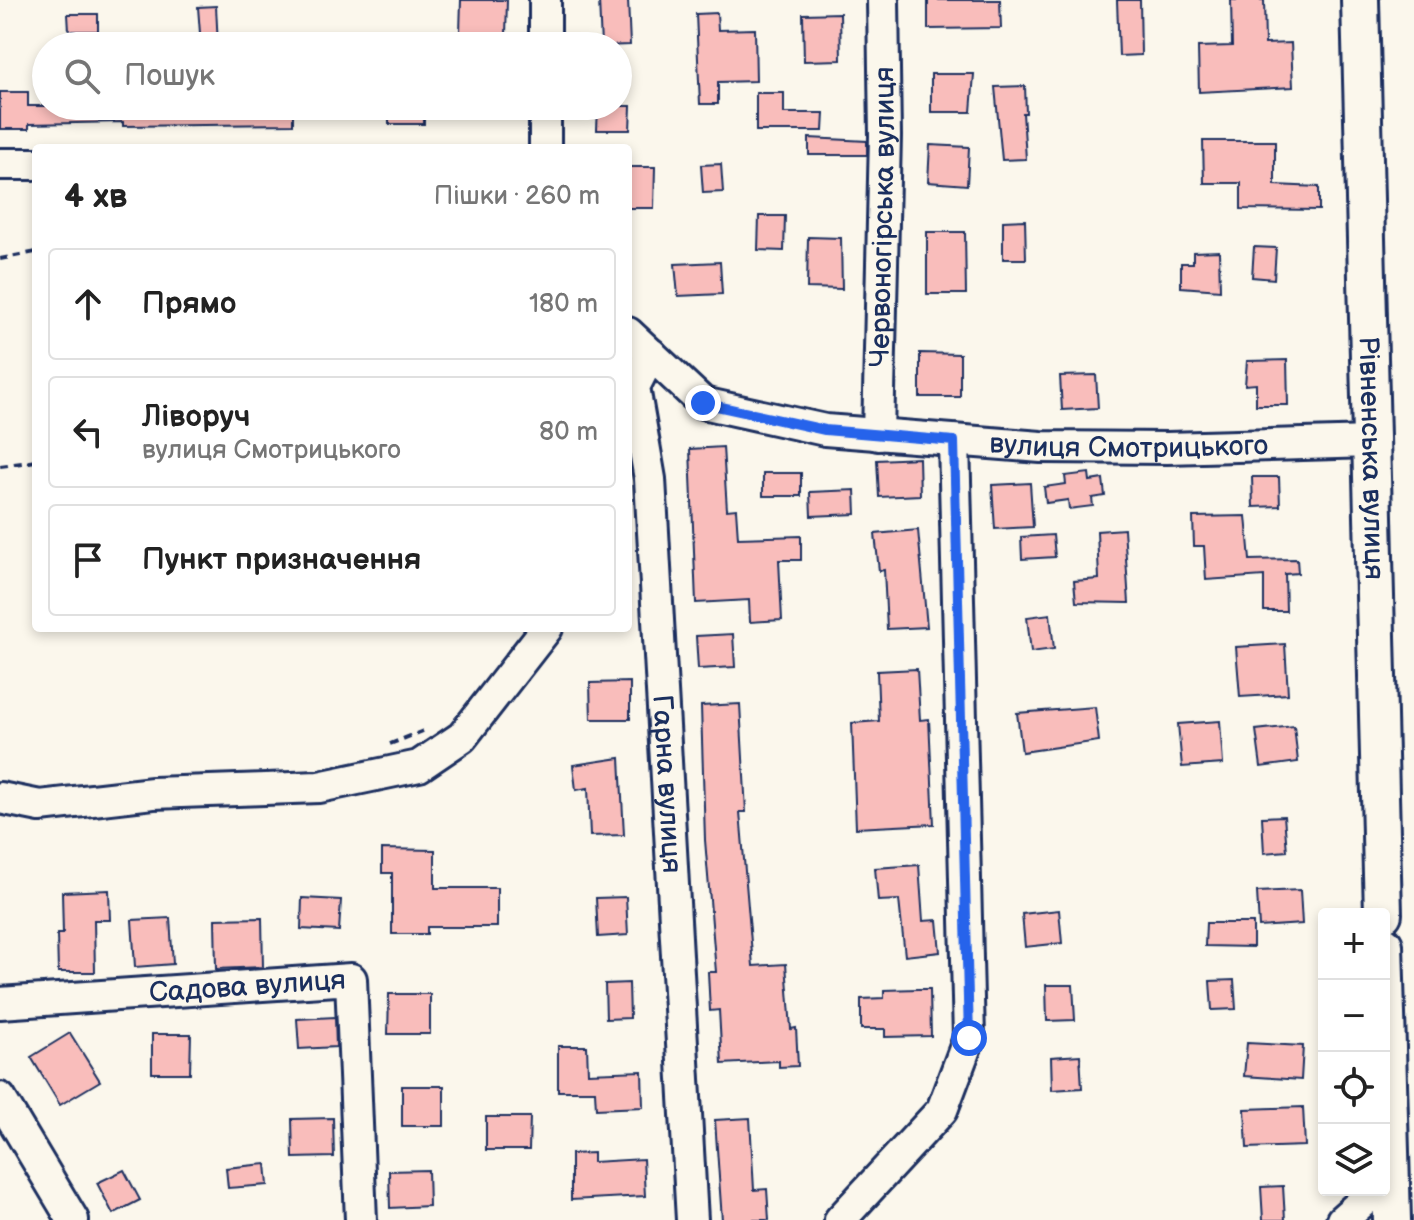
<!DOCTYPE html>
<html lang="uk">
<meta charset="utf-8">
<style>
:root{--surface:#fff;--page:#f6f6f6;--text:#222;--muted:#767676;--line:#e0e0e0}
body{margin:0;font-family:"Balsamiq Sans",sans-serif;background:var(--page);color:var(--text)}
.controls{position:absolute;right:24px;bottom:24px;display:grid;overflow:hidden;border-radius:8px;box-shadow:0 4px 12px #0003}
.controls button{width:72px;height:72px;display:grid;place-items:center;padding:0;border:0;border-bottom:2px solid var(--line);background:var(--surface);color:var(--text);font:40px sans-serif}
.stop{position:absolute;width:24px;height:24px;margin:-18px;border:6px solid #2563eb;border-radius:50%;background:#fff}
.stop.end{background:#2563eb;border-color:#fff;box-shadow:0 2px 8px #0008}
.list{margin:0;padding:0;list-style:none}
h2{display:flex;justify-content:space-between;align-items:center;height:104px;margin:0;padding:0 32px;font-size:34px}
h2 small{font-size:26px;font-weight:400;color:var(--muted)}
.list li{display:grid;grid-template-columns:52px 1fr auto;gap:24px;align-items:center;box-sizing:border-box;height:112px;margin:0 16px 16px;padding:0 16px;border:2px solid var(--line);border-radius:8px}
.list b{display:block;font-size:30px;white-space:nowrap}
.list p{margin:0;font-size:26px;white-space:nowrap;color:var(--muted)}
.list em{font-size:26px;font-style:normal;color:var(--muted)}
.icon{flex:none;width:44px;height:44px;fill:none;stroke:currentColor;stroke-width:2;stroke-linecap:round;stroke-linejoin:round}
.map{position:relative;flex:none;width:1414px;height:1220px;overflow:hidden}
.search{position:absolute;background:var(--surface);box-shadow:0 4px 12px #0003;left:32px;top:32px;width:600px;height:88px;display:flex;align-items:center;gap:20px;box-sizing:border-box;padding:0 28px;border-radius:44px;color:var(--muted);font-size:30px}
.panel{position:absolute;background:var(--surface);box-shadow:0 4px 12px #0003;left:32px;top:144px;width:600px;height:488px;border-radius:8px}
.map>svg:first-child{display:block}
</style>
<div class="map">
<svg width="1414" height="1220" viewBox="0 0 1414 1220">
<rect width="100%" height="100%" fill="#fbf7ec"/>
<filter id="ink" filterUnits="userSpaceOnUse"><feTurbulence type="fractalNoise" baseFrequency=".0125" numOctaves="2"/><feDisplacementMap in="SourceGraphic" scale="16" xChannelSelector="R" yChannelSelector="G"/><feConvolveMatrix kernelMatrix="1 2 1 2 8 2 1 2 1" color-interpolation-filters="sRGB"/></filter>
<g filter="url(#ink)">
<g fill="#f9bdbb" stroke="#1b2f5e" stroke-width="2">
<polygon points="461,0 507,0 506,35 460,33"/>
<polygon points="599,0 628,0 630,45 601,46"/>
<polygon points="928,0 1000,0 1001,28 928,29"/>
<polygon points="1117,0 1140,0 1141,55 1119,56"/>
<polygon points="1231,0 1264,0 1265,44 1291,43 1293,87 1199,92 1198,47 1232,46"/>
<polygon points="216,6 218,46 201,46 198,7"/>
<polygon points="717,13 718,30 755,29 756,81 718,82 718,104 700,104 696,14"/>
<polygon points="840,13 841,60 804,61 803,14"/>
<polygon points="68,14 98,14 98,31 69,31"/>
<polygon points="931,74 974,74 971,112 931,112"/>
<polygon points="1025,86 1026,113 1023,113 1026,159 1002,160 995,87"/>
<polygon points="0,92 28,92 28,106 293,106 293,124 123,126 123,122 29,124 29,129 0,129"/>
<polygon points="756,93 784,93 784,113 824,113 823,131 756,131"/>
<rect x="389" y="106" width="35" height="18"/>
<polygon points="598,106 631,106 630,130 597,130"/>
<polygon points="809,138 867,141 867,155 809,155"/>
<polygon points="1203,141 1275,141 1275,185 1319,187 1319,210 1241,209 1241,183 1204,183"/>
<polygon points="930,145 969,147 967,185 928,182"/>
<polygon points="721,164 723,192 703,193 701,165"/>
<polygon points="628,167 655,167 654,208 628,208"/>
<polygon points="759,216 785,216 784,251 758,250"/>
<polygon points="1025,220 1026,259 1003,259 1003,221"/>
<polygon points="927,232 965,232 966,294 927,294"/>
<polygon points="808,237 841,238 842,289 807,288"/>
<polygon points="1254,247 1276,248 1274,279 1252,277"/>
<polygon points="1219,251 1220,290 1181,287 1181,263 1193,263 1193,252"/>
<polygon points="720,262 722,294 678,296 675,264"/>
<polygon points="920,353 960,354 960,397 920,397"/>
<polygon points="1287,360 1288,405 1256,405 1256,384 1245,385 1247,361"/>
<polygon points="1096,375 1098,408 1062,410 1060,376"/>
<polygon points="723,447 727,510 736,509 738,538 801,536 801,560 779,560 782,620 750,622 749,600 696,603 690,449"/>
<polygon points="919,458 920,495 879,497 877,460"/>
<rect x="763" y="473" width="38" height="23"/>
<polygon points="1089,473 1090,481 1103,479 1105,496 1092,498 1093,506 1069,509 1068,500 1046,503 1044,487 1066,484 1065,476"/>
<polygon points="1252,477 1279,477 1280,506 1253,507"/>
<polygon points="1030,483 1033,527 995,529 992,485"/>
<polygon points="855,490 856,514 811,516 810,492"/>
<polygon points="1246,516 1250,560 1297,559 1298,573 1285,574 1286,611 1264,611 1264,576 1206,580 1204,546 1194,546 1193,517"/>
<polygon points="1124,529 1129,603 1076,602 1074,581 1099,579 1097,531"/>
<polygon points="918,530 927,627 887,629 884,570 879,571 875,534"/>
<polygon points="1053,535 1055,557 1022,559 1021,537"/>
<polygon points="1050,614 1054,649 1031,652 1027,617"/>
<polygon points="733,634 735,667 698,669 696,636"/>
<polygon points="1285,644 1288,694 1240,697 1236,647"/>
<polygon points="917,669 920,720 929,719 934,824 856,828 852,723 879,721 877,671"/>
<polygon points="630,682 630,719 591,719 590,683"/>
<polygon points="740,704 746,812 740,812 753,966 786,964 791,1029 796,1028 798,1066 779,1067 779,1061 722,1064 719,1010 710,1011 708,972 716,972 705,840 701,706"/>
<polygon points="1095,707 1099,741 1022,752 1017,713"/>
<polygon points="1220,721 1223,764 1182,767 1178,724"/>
<polygon points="1294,726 1298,762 1261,767 1256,730"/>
<polygon points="620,758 624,835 590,836 588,788 576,790 573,765"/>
<polygon points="1284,816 1287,851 1264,853 1262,817"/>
<polygon points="382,849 435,850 435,888 497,888 497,927 427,927 427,934 392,934 392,873 382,873"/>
<polygon points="919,865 923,921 937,920 940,952 905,956 899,900 878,901 875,868"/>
<polygon points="109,890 110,920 94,920 95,972 58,972 57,934 63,934 62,892"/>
<polygon points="1300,890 1302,924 1259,927 1257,892"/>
<polygon points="626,897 628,935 598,937 596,898"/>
<polygon points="302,898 341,900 339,931 301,929"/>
<polygon points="1059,910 1062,943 1025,947 1022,914"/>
<polygon points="170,918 173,964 135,967 132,920"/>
<polygon points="262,918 263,967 216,969 215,919"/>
<polygon points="1206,923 1253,923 1253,947 1205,946"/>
<polygon points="1234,980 1236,1009 1212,1010 1210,981"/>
<polygon points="629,983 630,1018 606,1019 605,984"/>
<polygon points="1046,985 1073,985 1075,1020 1047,1021"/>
<polygon points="918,989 930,989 931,1036 885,1037 885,1029 861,1029 861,999 884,998 884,990"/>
<polygon points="389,994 430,994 430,1034 388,1034"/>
<polygon points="335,1017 336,1047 299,1049 297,1019"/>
<polygon points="70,1033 100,1081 60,1105 31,1057"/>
<polygon points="152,1034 191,1034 190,1073 152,1073"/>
<polygon points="1247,1043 1303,1046 1301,1080 1244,1076"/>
<polygon points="558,1046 587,1046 588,1073 642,1071 643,1107 596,1109 595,1091 558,1091"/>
<polygon points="1080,1055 1082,1088 1052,1090 1051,1057"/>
<rect x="402" y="1086" width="42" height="40"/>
<polygon points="1303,1107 1305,1146 1247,1148 1245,1109"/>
<polygon points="486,1117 530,1117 529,1150 486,1150"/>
<polygon points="333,1118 334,1157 293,1158 292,1119"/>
<polygon points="750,1118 754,1190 767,1189 769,1220 722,1220 715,1120"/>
<polygon points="593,1153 593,1162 643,1159 645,1196 571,1200 571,1154"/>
<polygon points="266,1164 268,1185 228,1188 226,1168"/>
<polygon points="124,1170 140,1200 113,1214 97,1183"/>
<polygon points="428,1170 429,1206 390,1208 389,1171"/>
<polygon points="1283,1186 1285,1220 1263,1220 1261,1187"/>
</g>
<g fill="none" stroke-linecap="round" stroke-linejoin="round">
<defs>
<g id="minor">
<polyline points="545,0 545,46"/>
<polyline points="545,106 545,148"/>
<polyline points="0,164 36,164"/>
<path id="s1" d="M628,333L703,403L825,430L1041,447L1167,448L1371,442"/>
<path id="s2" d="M651,354L634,387L650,479L692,1220"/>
<path id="s3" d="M878,435L885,136L883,0"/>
<polyline points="0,798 40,806 153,793 319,787 419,766 462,737 547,628"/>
<path id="s4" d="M0,1003L351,979L361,1220"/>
<polyline points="0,1098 73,1220"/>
<polyline points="840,1220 942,1110 969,1038 954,441"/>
<polyline points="1342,1220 1376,1190"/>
</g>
<g id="major">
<path id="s5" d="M1360,0L1383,914"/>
<polyline points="1384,945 1392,1220"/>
</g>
</defs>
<use href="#minor" stroke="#1b2f5e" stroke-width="36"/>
<use href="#major" stroke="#1b2f5e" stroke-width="42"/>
<g stroke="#1b2f5e" stroke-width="4" stroke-dasharray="8 6" stroke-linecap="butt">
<polyline points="0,259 36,252"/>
<polyline points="0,466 36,461"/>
<polyline points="390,744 423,731"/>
</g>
<use href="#minor" stroke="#fbf7ec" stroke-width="30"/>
<use href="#major" stroke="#fbf7ec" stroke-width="36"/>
</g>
</g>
<g fill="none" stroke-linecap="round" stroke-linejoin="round" filter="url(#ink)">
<polyline stroke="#2563eb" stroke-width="10" points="703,403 825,430 954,441 969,1038"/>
</g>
<g text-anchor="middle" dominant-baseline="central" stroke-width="7" stroke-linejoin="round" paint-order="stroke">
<g font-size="28" fill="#1b2f5e" stroke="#fbf7ec">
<text stroke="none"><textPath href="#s3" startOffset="218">Червоногірська вулиця</textPath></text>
<text stroke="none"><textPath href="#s1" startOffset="532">вулиця Смотрицького</textPath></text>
<text stroke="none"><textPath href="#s5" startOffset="458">Рівненська вулиця</textPath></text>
<text stroke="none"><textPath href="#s2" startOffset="436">Гарна вулиця</textPath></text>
<text stroke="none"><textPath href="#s4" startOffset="248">Садова вулиця</textPath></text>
</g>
</g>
</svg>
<div class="controls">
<button>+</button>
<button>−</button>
<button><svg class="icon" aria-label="locate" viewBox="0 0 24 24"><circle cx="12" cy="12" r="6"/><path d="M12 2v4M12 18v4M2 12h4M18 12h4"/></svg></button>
<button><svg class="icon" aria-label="layers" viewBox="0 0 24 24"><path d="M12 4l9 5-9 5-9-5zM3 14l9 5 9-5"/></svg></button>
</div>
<div class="stop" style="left:969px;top:1038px"></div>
<div class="stop end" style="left:703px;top:403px"></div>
<div class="search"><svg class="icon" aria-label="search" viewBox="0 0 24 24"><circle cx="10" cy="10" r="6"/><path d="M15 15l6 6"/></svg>Пошук</div>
<section class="panel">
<h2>4 хв<small>Пішки · 260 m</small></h2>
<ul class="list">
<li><svg class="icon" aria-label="ahead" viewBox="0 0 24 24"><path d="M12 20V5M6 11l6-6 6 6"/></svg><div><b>Прямо</b></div><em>180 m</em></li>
<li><svg class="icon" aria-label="left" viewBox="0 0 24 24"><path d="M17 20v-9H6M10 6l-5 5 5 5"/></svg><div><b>Ліворуч</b><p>вулиця Смотрицького</p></div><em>80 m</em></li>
<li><svg class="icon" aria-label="arrive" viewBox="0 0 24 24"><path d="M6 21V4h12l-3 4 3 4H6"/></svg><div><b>Пункт призначення</b></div></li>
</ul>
</section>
</div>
